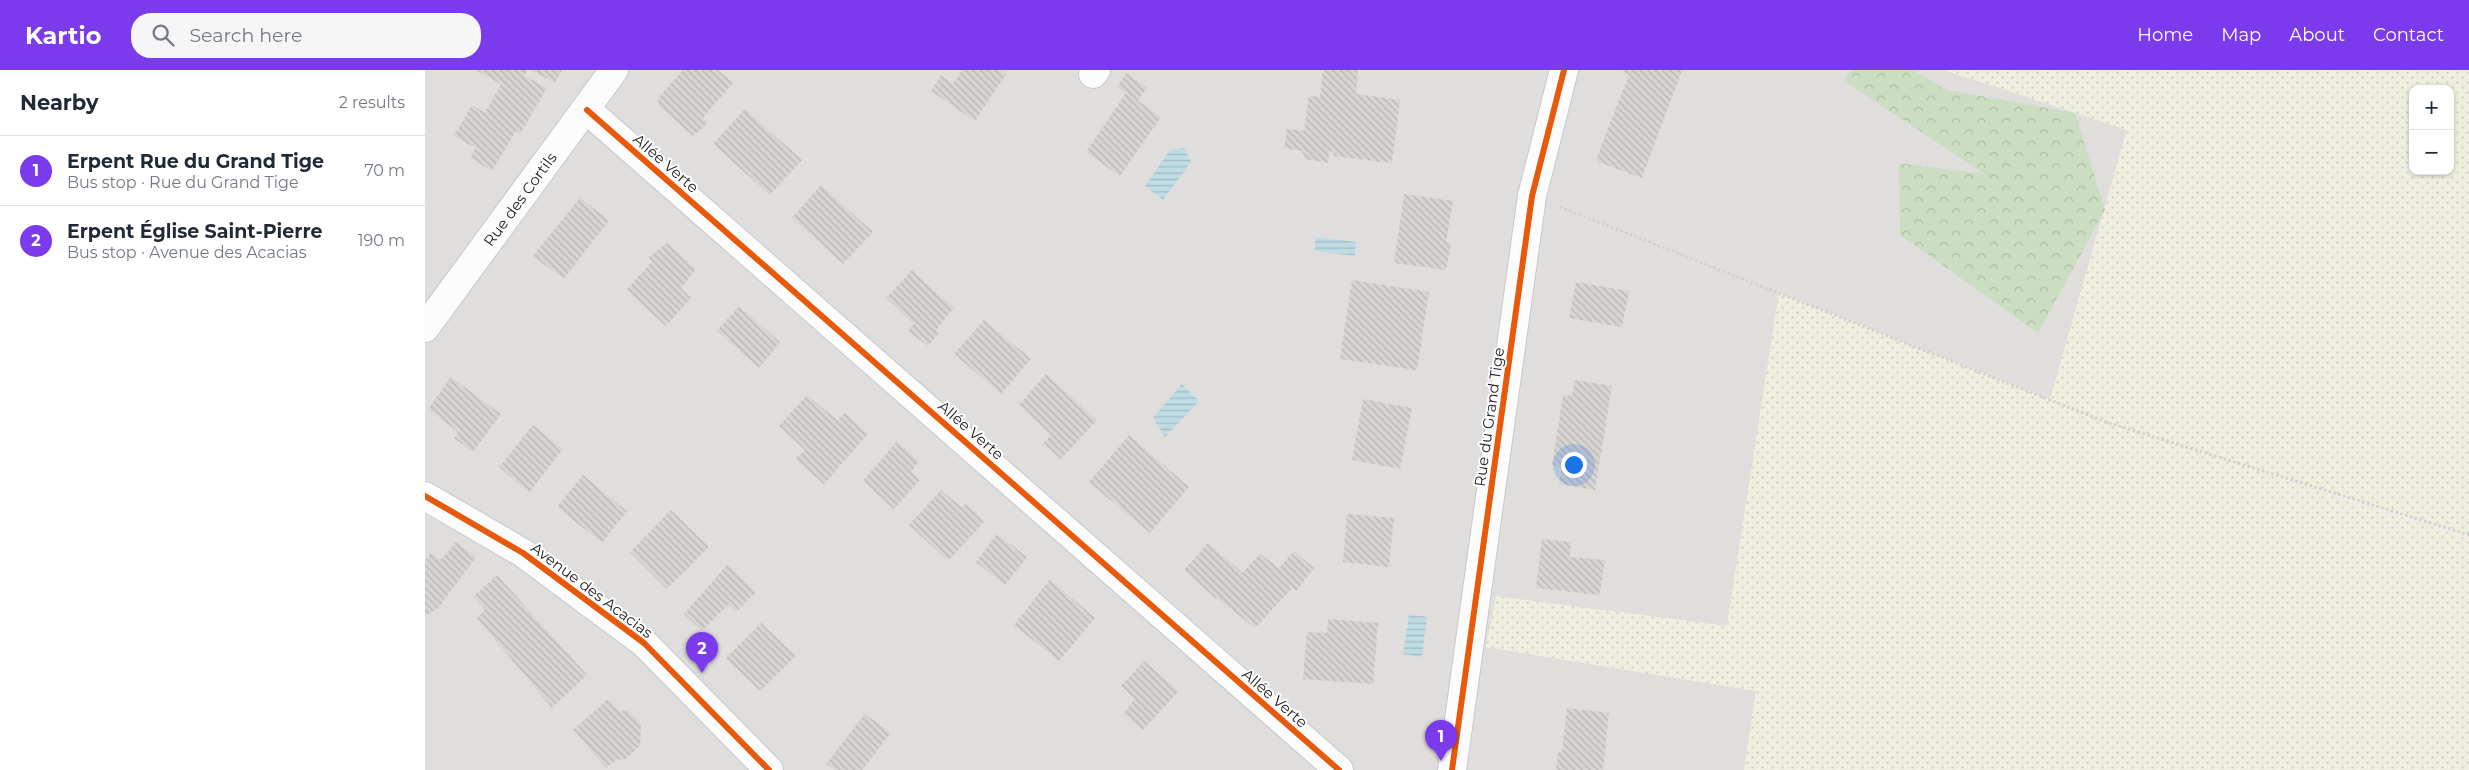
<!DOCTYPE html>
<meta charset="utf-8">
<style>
:root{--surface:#fff;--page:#f6f6f7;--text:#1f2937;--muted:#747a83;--line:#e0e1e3;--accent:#7c3aed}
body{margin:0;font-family:Montserrat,sans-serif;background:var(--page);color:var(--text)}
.controls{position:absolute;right:15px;top:15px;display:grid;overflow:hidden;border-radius:10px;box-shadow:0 1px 4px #0004}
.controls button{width:45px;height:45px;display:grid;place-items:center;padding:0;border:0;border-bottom:1px solid var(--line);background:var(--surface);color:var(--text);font:25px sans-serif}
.you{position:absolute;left:1148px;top:394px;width:18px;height:18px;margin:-12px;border:4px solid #fff;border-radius:50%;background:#1a73e8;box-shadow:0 0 0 8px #1a73e833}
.badge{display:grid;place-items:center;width:32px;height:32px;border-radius:50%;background:var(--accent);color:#fff;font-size:16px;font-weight:700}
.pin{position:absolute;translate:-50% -41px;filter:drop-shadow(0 1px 2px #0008)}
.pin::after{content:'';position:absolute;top:26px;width:18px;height:15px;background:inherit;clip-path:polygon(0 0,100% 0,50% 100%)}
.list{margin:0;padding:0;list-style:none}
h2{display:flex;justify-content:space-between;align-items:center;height:65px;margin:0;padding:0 20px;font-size:21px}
h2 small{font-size:16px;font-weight:400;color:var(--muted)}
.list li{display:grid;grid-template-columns:32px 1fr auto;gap:15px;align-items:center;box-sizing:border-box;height:70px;padding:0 20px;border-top:1px solid var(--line)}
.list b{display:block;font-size:19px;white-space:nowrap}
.list p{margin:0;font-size:16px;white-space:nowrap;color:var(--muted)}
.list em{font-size:16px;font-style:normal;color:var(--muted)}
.icon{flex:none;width:28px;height:28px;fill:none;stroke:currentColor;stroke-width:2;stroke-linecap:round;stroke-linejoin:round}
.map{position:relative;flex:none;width:2044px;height:700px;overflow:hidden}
header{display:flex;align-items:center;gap:30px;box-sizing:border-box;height:70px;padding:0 25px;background:var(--accent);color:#fff}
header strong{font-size:24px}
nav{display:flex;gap:28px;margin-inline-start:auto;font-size:18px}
.search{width:350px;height:45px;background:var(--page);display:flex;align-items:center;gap:12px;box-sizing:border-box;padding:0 18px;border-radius:20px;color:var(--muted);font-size:19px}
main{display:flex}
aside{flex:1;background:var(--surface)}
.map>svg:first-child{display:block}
</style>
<header>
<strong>Kartio</strong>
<div class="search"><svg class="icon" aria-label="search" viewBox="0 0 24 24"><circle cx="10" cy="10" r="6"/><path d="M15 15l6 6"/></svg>Search here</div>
<nav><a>Home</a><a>Map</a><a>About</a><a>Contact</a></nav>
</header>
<main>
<aside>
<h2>Nearby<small>2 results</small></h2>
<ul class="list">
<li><span class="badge">1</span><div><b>Erpent Rue du Grand Tige</b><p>Bus stop · Rue du Grand Tige</p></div><em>70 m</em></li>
<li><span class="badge">2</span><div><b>Erpent Église Saint-Pierre</b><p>Bus stop · Avenue des Acacias</p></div><em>190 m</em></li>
</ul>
</aside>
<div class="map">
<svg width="2044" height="700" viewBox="0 0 2044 700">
<defs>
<pattern id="farmland-dots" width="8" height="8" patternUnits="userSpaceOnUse" patternTransform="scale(1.25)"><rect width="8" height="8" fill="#efefdf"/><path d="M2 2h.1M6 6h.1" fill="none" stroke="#cdcdbf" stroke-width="1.8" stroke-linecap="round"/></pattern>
<pattern id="forest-crowns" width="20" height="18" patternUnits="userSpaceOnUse" patternTransform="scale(1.25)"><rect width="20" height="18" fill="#cbdec1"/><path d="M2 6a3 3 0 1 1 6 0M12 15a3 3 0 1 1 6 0" fill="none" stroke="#aebea6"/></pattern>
<pattern id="water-rules" width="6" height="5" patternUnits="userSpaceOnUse" patternTransform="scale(1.25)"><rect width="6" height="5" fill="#bfdbe3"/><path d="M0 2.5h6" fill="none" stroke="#a4bcc2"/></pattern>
<pattern id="building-back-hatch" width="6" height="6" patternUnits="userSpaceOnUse" patternTransform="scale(1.25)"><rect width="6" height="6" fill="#d7d4d2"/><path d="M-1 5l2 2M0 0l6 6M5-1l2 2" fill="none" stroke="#b8b6b4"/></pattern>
</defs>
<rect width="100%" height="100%" fill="#f0eeeb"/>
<polygon fill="#dfdedc" points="0,0 1519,0 1702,59 1625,330 1354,223 1302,556 1071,527 1061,577 1331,621 1319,700 0,700"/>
<path fill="url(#farmland-dots)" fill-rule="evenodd" d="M1519,0H2044V465L1750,374L2044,469V700H1319L1331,621L1061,577L1071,526L1302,556L1354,223L1625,329L1702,60ZM1988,19H2025V101H1988Z"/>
<polygon fill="url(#forest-crowns)" points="1426,0 1487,0 1522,20 1650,43 1680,140 1613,263 1475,165 1474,93 1560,104 1419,11"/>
<polygon fill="#e0dfde" points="1365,53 1433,79 1377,226 1217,164 1239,108 1330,143"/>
<g fill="url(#water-rules)">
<polygon points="759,78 766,92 738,130 720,116 745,80"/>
<polygon points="891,167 931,172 930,186 889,181"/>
<polygon points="757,314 774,331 740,367 728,348"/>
<polygon points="984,544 1002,547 997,587 978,584"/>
</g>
<g fill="url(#building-back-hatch)">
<polygon points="51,0 103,0 99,6 122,18 95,64 91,61 67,101 45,88 51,78 29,66 47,35 60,43 76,14"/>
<polygon points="106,0 137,0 130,13"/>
<polygon points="258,0 293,0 308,13 278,48 283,53 268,66 234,36 233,28"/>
<polygon points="537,0 575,0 581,4 550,51 506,21 516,5 528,14"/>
<polygon points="898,0 933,0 931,24 975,30 967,93 908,86 909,82 905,81 903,93 880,89 877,81 859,78 862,59 879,61 884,26 895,27"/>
<polygon points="1198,0 1257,0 1217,108 1173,92 1172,87 1204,5 1198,3"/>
<polygon points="701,3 722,17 713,31 736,47 695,106 661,82 701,23 692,17"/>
<polygon points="320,39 377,90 345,125 288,74"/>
<polygon points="396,115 448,162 418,194 367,148"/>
<polygon points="979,124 1028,131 1021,172 1026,174 1021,200 969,193"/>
<polygon points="155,128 184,150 139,209 108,186"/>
<polygon points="242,173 271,199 256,218 266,228 241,256 201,220 227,192 224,187"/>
<polygon points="487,200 529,238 511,260 514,263 503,276 483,261 489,254 461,228"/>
<polygon points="927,210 1004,222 992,300 915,289"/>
<polygon points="1151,212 1204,221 1197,257 1144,248"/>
<polygon points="314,236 355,272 334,298 292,261"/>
<polygon points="559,250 606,289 576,324 529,284"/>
<polygon points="621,304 672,350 636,389 618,374 626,365 594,335"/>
<polygon points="26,307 76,344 48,382 29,368 33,362 3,339"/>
<polygon points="1150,310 1187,316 1170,420 1134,414 1137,397 1127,395 1138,325 1147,326"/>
<polygon points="382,325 412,350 420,343 443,364 399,414 370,389 380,380 354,356"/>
<polygon points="938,329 987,338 975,399 927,390"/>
<polygon points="108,355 138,379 104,423 74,397"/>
<polygon points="704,365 764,417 725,463 664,412"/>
<polygon points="472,371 494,391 486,402 495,410 469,439 438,411"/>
<polygon points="158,405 202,441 177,473 132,437"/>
<polygon points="516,420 536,437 541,434 560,451 523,491 484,455"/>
<polygon points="246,440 284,477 242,519 205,482"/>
<polygon points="922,444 969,448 964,497 918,492"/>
<polygon points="572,464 602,487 580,515 551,492"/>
<polygon points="1117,469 1146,472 1145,487 1180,490 1175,525 1111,518"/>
<polygon points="31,472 51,487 13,538 0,546 0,491 6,483 16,490"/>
<polygon points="783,473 816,501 815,505 835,484 854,498 869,481 889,498 871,521 867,518 830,558 792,528 791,529 759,500"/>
<polygon points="303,494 331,522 311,542 303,535 277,561 259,544"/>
<polygon points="72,505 162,605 127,638 52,548 60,540 49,526"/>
<polygon points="625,509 670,548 634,591 589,555"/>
<polygon points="903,549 953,553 948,614 878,609 882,562 902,563"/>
<polygon points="336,553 371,586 335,621 301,588"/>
<polygon points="719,591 754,621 718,660 698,644 710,629 696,616"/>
<polygon points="183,629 195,641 203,640 216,654 215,675 200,690 193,689 181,698 148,660"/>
<polygon points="1142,638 1184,643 1178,700 1131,700 1133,682 1137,682"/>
<polygon points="440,644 466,663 437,700 410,700 401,694"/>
</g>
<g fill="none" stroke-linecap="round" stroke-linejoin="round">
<defs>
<g id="minor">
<polyline points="668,4 671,0"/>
<polyline points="162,40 914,700"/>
<path id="s1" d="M0,258L189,0"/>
<polyline points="1027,700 1107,126 1139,0"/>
</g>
<polyline id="tertiary" points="0,426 98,483 219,573 344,700"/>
</defs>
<use href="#minor" stroke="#c9c8c7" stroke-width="30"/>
<use href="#tertiary" stroke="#c9c8c7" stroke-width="30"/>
<polyline stroke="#dccecd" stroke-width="3" stroke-dasharray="2.5 2.5" stroke-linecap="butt" points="1135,137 1681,352 2044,465"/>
<use href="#minor" stroke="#fdfcfc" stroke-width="28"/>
<use href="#tertiary" stroke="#fdfcfc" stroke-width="28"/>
<defs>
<g id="cycleway">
<polyline points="162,40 914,700"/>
<polyline points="0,426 98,483 219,573 344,700"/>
<polyline points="1027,700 1107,126 1139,0"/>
</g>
</defs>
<use href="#cycleway" stroke="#fff" stroke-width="9"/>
<use href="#cycleway" stroke="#e8590c" stroke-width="6"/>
</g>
<g text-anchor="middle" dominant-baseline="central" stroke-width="4" stroke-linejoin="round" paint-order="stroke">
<g font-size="15" fill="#222" stroke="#fff">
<text transform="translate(241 93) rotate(41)">Allée Verte</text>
<text stroke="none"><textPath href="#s1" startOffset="160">Rue des Cortils</textPath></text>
<text transform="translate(1064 347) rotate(-82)">Rue du Grand Tige</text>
<text transform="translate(546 360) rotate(41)">Allée Verte</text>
<text transform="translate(167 520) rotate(37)">Avenue des Acacias</text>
<text transform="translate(850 628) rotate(41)">Allée Verte</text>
</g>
</g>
</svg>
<div class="controls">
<button>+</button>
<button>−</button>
</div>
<div class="you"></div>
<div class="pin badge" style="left:1016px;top:691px">1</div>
<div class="pin badge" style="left:277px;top:603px">2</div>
</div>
</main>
